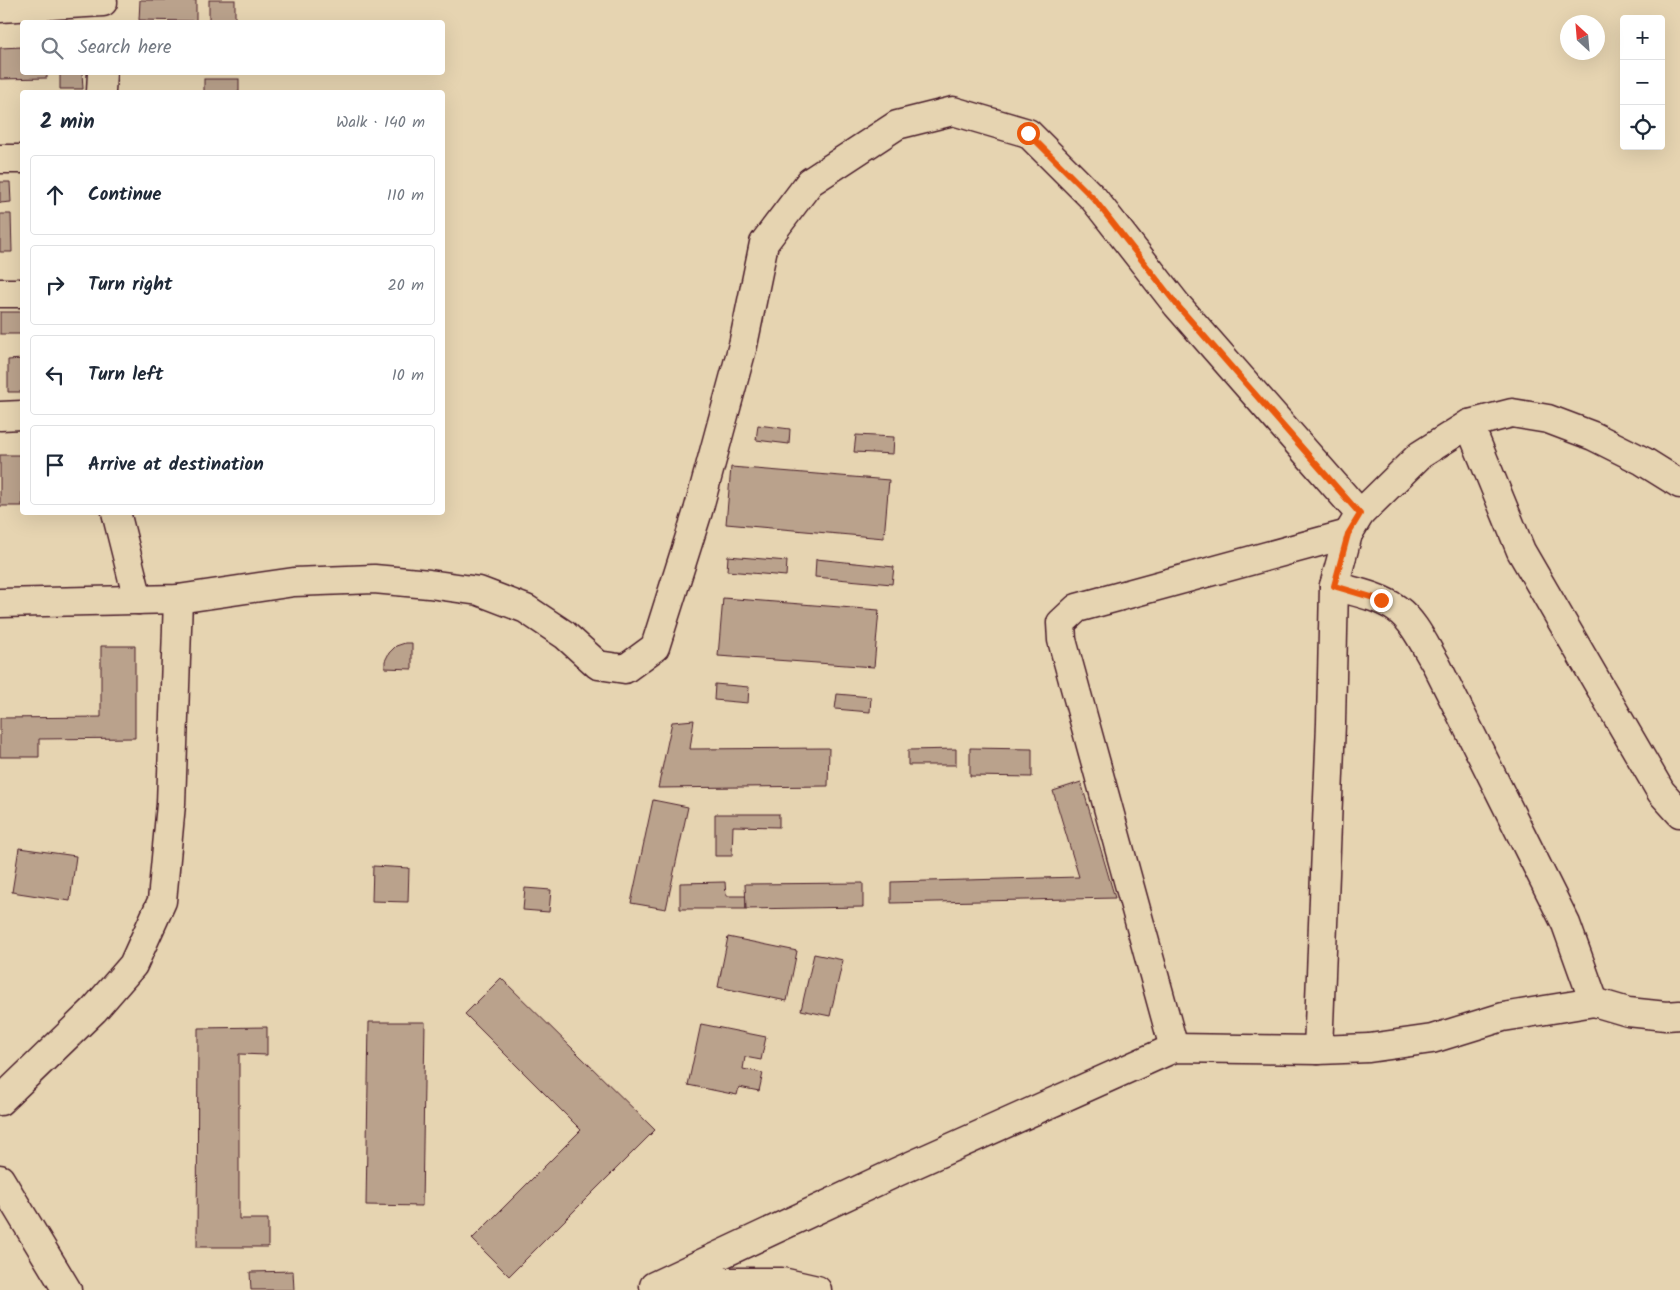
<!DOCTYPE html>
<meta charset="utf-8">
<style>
:root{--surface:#fff;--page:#f2f2f3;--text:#1f2937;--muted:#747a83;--line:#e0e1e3}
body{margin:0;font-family:Kalam,sans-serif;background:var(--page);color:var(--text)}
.controls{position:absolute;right:15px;top:15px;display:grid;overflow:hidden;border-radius:5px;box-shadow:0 5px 20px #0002}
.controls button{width:45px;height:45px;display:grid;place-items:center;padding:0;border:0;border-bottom:1px solid var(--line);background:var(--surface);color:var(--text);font:25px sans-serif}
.compass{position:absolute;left:1560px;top:15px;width:45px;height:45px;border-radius:50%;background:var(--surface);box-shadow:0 5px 20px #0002;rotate:334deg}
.stop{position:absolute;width:15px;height:15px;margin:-11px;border:4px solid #ea580c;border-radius:50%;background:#fff}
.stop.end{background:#ea580c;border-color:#fff;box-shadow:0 1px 5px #0008}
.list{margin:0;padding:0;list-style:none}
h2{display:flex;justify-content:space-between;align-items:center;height:65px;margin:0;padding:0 20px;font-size:21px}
h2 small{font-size:16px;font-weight:400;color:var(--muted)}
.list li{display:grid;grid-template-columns:32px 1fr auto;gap:15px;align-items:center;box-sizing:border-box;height:80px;margin:0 10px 10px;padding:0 10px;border:1px solid var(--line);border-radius:5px}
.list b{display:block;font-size:19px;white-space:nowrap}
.list em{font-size:16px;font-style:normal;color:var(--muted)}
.icon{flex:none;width:28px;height:28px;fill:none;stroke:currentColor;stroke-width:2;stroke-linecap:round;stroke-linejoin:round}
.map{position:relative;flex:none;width:1680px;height:1290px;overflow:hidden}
.search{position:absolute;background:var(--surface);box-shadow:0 5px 20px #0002;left:20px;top:20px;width:425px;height:55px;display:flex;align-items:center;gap:12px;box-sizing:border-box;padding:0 18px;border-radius:5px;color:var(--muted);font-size:19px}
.panel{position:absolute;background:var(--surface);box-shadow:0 5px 20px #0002;left:20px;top:90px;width:425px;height:425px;border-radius:5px}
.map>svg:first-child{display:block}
</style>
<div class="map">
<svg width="1680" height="1290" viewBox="0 0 1680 1290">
<rect width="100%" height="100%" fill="#e6d4b1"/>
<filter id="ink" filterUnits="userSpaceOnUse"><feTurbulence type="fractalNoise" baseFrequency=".02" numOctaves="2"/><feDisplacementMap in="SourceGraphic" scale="10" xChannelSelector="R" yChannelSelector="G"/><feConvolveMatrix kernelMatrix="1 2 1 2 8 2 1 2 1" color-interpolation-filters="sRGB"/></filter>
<g filter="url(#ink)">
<g fill="#baa28c" stroke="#4a1f2b">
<polygon points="140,0 196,0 196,21 139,20"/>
<rect x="209" y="0" width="26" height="20"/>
<polygon points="22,47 22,72 47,72 47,78 0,79 0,48"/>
<polygon points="60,72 82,72 83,89 60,89"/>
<rect x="204" y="79" width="35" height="13"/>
<polygon points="0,182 10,182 11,202 0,203"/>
<polygon points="0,214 11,214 12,252 0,252"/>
<rect x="0" y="312" width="22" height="22"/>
<polygon points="22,359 22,392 8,392 8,360"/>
<polygon points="758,425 790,429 789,444 756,440"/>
<polygon points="856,435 894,437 893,454 854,452"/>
<rect x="0" y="455" width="22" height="51"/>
<polygon points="731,467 889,480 884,538 726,524"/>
<polygon points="728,556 787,561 786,576 727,571"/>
<polygon points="816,559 894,567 892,584 815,577"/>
<polygon points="723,598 879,610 874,667 718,656"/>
<polygon points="405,643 412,643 412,669 385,668 385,661 389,653 396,646"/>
<polygon points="101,646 135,646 135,738 39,739 39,757 0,757 0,718 101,717"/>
<polygon points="715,684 749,687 748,703 714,700"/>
<polygon points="837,694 871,697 870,712 835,709"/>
<polygon points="694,720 690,749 829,748 828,786 658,788 672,722"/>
<polygon points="970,748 1032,749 1032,777 970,776"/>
<polygon points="956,749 956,765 908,765 908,750"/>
<polygon points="1081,782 1115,898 891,903 891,882 1079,877 1053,791"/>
<polygon points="653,800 688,807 666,909 631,903"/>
<polygon points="715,814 779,814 779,827 733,826 732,856 715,856"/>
<polygon points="19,848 76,856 70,901 12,892"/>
<polygon points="373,866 409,868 408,902 372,901"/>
<polygon points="725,882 726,896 746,896 746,909 680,909 680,883"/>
<polygon points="863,883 863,907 746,909 745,884"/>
<polygon points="525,888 551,890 549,912 523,910"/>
<polygon points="728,937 797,951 787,1001 718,987"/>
<polygon points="814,954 843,960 830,1016 801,1010"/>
<polygon points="501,978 655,1130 509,1276 472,1239 581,1130 465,1014"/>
<polygon points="369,1022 425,1022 422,1206 366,1205"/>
<polygon points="701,1024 766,1037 761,1060 745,1057 743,1069 763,1073 759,1091 739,1087 737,1095 688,1085"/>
<polygon points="267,1027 267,1055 239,1054 239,1219 268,1219 268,1247 197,1247 198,1028"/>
<polygon points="293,1271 294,1290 251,1290 250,1272"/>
</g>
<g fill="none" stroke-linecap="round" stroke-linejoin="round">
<defs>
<g id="minor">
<polyline points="0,8 103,2"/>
<polyline points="101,92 102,72"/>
<polyline points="0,159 22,159"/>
<polyline points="0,293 22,293"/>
<polyline points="0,416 22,415"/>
<polyline points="1469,424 1521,551 1661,792 1680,813"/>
<polyline points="116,512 138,600"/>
<path d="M1334,586C1355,592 1379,596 1397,609C1414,621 1425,646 1436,664L1566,924L1594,1002"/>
<polyline points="0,603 178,599 294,582 374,579 429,584 479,591 526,609 565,635 598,665 625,669 655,647 698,511 743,345 764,243 810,182 897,125 953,111 1028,133 1094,199 1177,305 1360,514"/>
<polyline points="1174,1048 1062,640 1061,623 1077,608 1348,534"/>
<polyline points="1318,1050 1331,723 1334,586 1348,534 1360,514 1420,455 1469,424 1512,413 1548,419 1593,436 1643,461 1680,484"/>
<polyline points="0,1101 94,1010 133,965 162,901 171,804 178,599"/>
<polyline points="0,1179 67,1290"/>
<polyline points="672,1284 703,1282 782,1282 817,1290"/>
<polyline points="654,1286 897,1172 1174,1048 1318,1050 1369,1048 1432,1039 1503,1017 1594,1002 1628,1012 1666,1016 1680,1015"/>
</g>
</defs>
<use href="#minor" stroke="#4a1f2b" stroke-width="31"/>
<use href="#minor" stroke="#e6d4b1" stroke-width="28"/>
</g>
</g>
<g fill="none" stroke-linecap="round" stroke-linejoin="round" filter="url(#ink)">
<polyline stroke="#ea580c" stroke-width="6" points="1028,133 1094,199 1177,305 1360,514 1348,534 1334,586 1381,600"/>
</g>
</svg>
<div class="controls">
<button>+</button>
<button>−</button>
<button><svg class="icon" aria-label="locate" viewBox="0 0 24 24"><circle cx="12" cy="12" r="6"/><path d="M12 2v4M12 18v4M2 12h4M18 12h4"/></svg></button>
</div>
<svg class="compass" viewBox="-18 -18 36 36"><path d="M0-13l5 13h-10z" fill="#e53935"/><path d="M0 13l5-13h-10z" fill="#747a83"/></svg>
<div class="stop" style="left:1028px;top:133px"></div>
<div class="stop end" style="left:1381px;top:600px"></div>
<div class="search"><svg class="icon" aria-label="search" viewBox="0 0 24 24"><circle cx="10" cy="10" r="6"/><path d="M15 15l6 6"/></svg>Search here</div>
<section class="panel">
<h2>2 min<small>Walk · 140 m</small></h2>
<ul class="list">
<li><svg class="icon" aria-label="ahead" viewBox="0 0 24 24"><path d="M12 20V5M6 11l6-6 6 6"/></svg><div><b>Continue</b></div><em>110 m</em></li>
<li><svg class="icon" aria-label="right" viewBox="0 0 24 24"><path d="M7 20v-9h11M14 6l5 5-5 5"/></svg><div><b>Turn right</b></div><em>20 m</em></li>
<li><svg class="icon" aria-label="left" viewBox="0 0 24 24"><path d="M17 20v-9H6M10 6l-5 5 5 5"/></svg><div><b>Turn left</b></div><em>10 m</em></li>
<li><svg class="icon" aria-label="arrive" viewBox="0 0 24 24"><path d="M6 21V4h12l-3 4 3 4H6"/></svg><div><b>Arrive at destination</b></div></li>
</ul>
</section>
</div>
